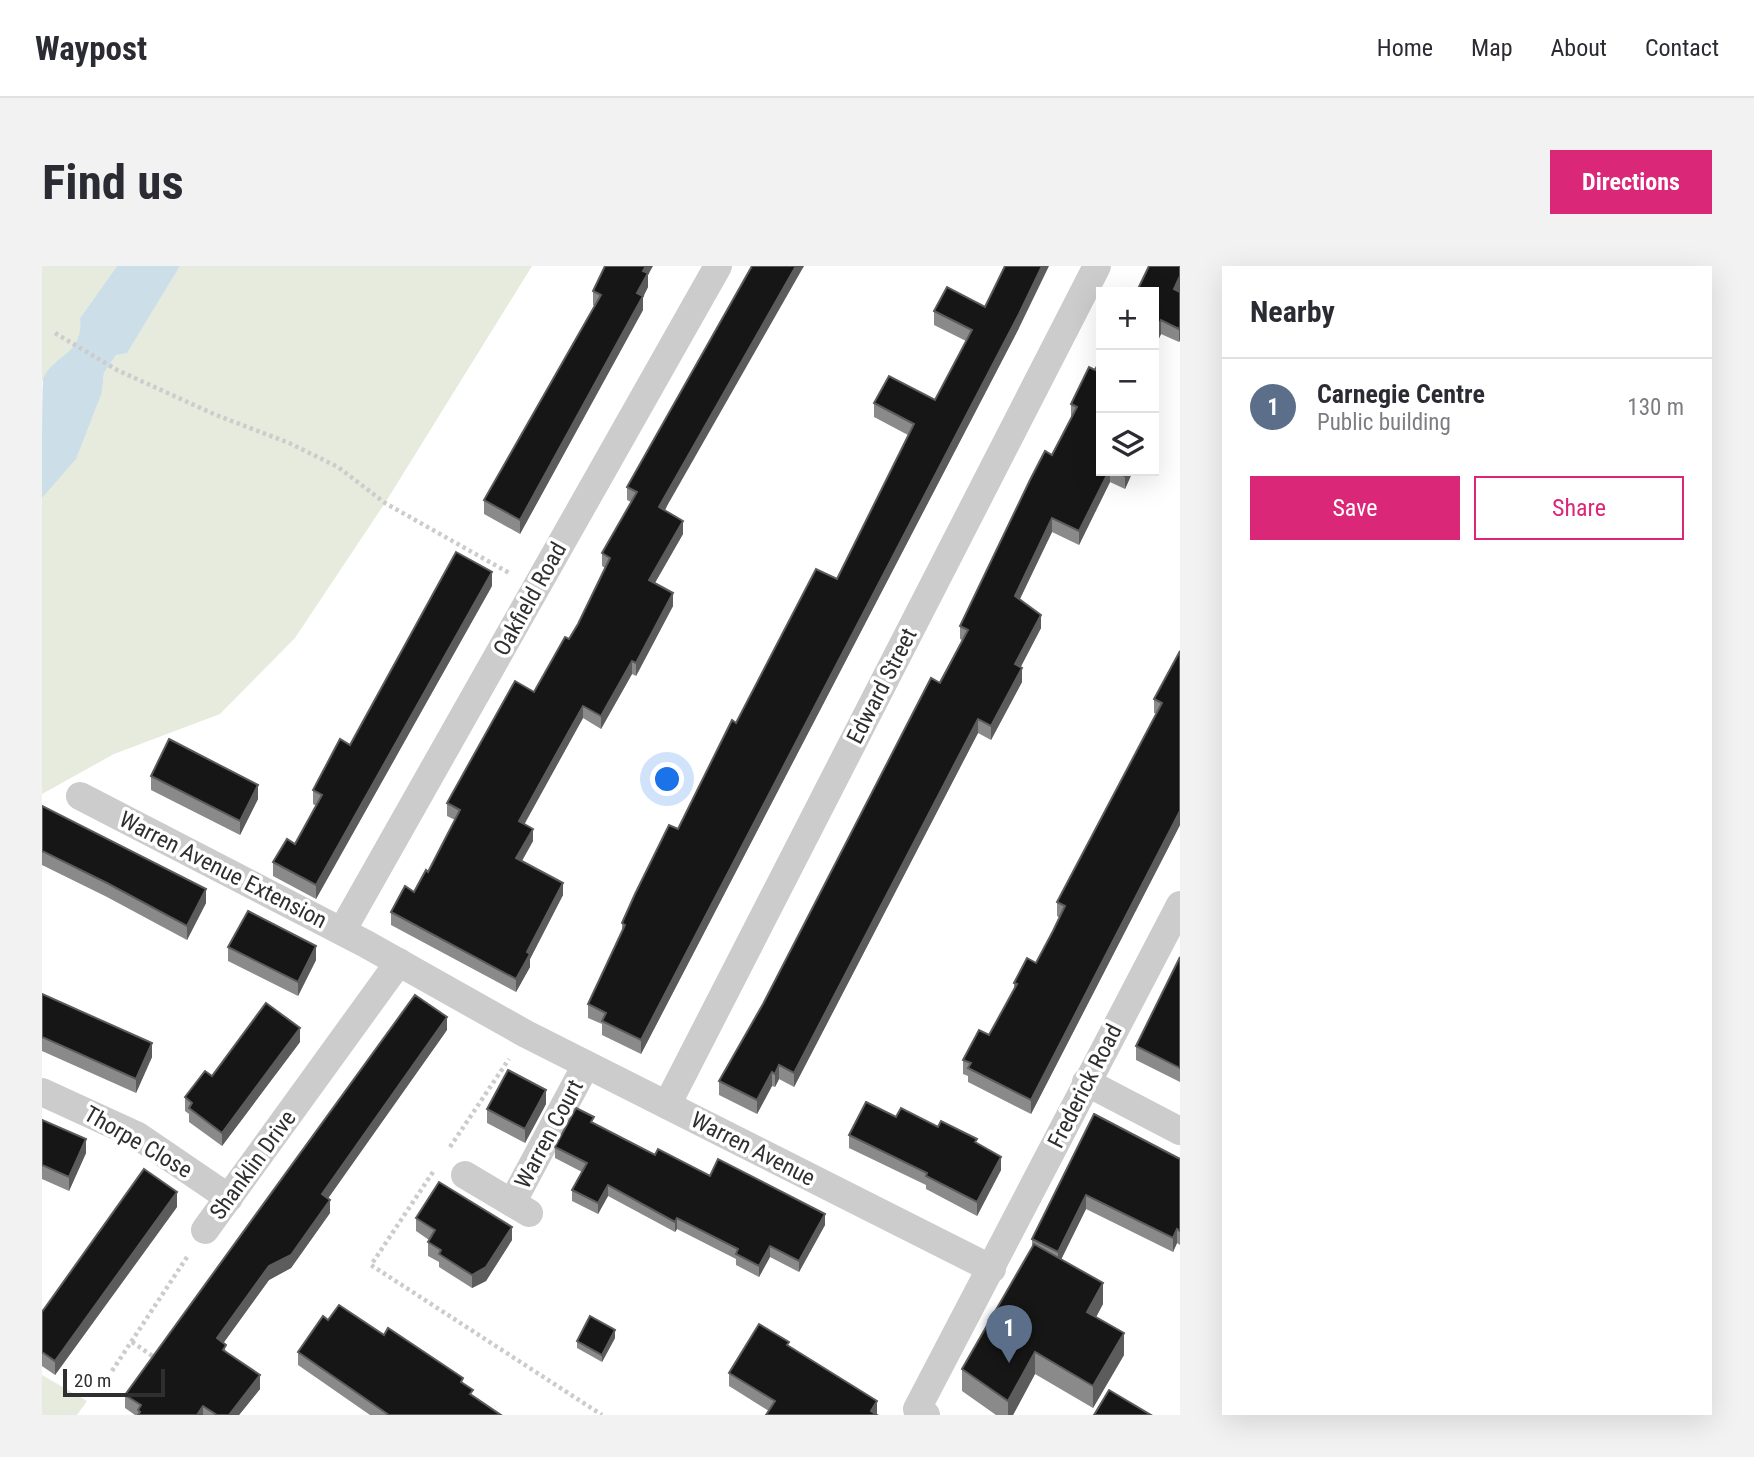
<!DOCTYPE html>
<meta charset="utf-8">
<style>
:root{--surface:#fff;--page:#f2f2f3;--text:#2b2b33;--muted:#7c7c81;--line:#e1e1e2;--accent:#db2777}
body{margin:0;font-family:"Roboto Condensed",sans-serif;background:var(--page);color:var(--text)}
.controls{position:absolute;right:21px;top:21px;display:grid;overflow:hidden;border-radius:0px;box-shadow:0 7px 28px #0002}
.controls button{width:63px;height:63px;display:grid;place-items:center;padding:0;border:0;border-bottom:2px solid var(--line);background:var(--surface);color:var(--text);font:35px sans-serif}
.scale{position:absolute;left:21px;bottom:18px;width:102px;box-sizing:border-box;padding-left:7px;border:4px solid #2f2f2f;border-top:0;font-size:19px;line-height:24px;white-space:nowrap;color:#2f2f2f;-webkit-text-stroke:5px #fff;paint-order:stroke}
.you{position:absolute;left:626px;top:514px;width:24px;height:24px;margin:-18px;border:5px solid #fff;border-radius:50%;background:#1a73e8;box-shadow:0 0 0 10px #1a73e833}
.badge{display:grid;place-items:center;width:46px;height:46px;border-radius:50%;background:var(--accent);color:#fff;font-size:23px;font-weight:700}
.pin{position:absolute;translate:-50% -58px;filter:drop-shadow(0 2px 4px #0008)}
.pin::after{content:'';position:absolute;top:37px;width:24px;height:21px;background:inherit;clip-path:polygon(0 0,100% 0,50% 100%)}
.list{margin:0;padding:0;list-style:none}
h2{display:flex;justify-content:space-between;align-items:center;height:91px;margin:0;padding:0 28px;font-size:30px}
h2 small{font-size:23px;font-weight:400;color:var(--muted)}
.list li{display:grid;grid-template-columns:46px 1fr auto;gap:21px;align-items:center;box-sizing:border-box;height:98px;padding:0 28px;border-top:2px solid var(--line)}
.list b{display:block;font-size:26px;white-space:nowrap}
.list p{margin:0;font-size:23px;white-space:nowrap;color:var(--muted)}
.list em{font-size:23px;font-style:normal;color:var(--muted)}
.actions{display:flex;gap:14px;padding:21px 28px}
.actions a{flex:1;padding:16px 0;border:2px solid var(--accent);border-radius:0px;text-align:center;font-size:24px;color:var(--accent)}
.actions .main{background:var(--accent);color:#fff}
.icon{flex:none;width:38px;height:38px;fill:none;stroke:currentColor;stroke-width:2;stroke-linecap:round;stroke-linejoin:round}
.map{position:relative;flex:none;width:1138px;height:1149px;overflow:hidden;border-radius:0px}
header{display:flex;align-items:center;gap:42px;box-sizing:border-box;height:98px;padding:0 35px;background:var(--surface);border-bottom:2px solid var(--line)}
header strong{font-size:33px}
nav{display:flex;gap:38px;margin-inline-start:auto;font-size:24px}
.intro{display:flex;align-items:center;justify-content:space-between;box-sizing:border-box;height:168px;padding:0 42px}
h1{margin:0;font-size:49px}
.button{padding:18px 32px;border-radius:0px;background:var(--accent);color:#fff;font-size:24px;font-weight:700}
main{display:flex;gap:42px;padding:0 42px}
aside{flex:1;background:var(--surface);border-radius:0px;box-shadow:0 7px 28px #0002}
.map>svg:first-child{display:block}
</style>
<header>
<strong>Waypost</strong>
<nav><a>Home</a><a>Map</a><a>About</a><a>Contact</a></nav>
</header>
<div class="intro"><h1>Find us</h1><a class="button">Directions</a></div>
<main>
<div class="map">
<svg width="1138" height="1149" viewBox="0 0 1138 1149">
<rect width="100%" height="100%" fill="#fff"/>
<g fill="#e6ebde">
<polygon points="0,0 75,0 38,52 39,68 27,89 12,97 0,115"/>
<polygon points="138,0 490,0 343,237 253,372 178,448 72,488 0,528 0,232 60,126 62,107 74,89 85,86"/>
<polygon points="0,1109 45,1135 35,1149 0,1149"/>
</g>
<path fill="#ccdfe9" d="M75,0H138L85,87L74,89L62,107L60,126L34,193L0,232C0,212 0,125 1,113C14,85 41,91 38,52Z"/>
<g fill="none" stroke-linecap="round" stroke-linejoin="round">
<g stroke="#ccc" stroke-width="4.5" stroke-dasharray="3.5 3.5" stroke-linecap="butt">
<polyline points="13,67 75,104 174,149 247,177 296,201 343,237 469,308"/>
<polyline points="408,881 467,793"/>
<polyline points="391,906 329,999 560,1149"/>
<polyline points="90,1076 115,1093"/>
<polyline points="70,1105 147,988"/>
</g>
<g stroke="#ccc" stroke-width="28">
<polyline points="38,530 324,678 484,768 950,1003"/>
<polyline points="300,665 676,0"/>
<polyline points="1044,816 1138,865"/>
<polyline points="0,826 96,870 187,932"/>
<polyline points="625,839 1055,0"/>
<polyline points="423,909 487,947"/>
<polyline points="470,937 544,799"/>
<polyline points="163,964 357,696"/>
<polyline points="884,1149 875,1143 1138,639"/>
</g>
</g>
<g fill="#8a8a8a">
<polygon points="710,0 623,245 641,268 613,317 631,340 594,410 590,408 559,463 541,452 482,558 491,575 480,595 521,629 488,693 488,701 474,726 349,659 349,646 372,626 386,606 413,554 405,550 405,537 492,426 536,358 563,302 560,300 560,287 589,236 585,234 585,221"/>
<polygon points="1138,0 1138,74 1137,76 1119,68 1112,83 1112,26 1095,25"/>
<polygon points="606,9 606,21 601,31 601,44 478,268 442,248 442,234 552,40 551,39 551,25"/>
<polygon points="892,45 977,62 599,788 560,769 560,758 546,752 546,738 580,667 580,657 636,563 694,457 795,313 866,169 832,151 832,137 893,134 924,75 892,59"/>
<polygon points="1047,101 1059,205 1091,205 1083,223 1068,216 1037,279 1010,266 978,333 999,362 978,402 980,416 949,474 936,467 752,821 737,813 733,821 730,820 715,848 677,829 677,815 721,738 920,374 918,373 918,360 1029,152 1029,138"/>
<polygon points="450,320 274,633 231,610 231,596 253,578 274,540 271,538 271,524 308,479"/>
<polygon points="1138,385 1138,559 989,848 926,816 926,810 921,808 921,794 947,769 972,724 972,717 994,697 1018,652 1015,650 1015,636 1115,448 1112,447 1112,433"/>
<polygon points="109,510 216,533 198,569 109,524"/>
<polygon points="0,540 164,637 145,674 65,631 0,599"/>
<polygon points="186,681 274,694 256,730 186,695"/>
<polygon points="1138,691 1138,816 1094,794 1094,780"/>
<polygon points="0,728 110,791 94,827 0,785"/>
<polygon points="405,764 286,932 288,947 249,1002 227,1014 181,1077 184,1086 218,1123 197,1149 93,1149 83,1142 83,1129"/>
<polygon points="258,776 180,880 147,856 147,848 143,845 143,831 170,810"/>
<polygon points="504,838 483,877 445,857 445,843"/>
<polygon points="1052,848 1138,893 1138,979 1135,977 1131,986 1044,943 1019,993 1061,1038 1054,1051 1082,1089 1051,1142 993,1108 971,1149 954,1149 920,1125 920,1103 990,981 990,973"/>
<polygon points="854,851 896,861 935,877 959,904 935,950 884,923 884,919 807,882 807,869"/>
<polygon points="0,854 44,887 27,925 0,913"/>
<polygon points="552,857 613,889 668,910 783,959 757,1006 728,991 717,1011 694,999 694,993 635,963 633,966 566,930 556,948 530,935 530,924 540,906 513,892 513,881"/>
<polygon points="135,941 13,1109 0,1100 0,1046"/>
<polygon points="374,952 470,974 444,1015 430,1022 397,1001 397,996 386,990 386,976 387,974 374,965"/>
<polygon points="286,1054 421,1117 431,1130 459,1149 328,1149 256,1099 256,1086"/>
<polygon points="573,1072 560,1096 535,1082 535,1075"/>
<polygon points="747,1080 835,1148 834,1149 727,1145 687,1120 687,1107"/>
</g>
<g fill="#5c5c5c">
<polygon points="604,0 611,0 606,9 606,21 601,31 601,44 478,268 478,254 595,27 601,5"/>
<polygon points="754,0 762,0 617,254 617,241"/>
<polygon points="1000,0 1007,0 977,62 599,788 599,774"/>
<polygon points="1138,10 1138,24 1132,36 1132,23"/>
<polygon points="1119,54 1119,68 1112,83 1112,69"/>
<polygon points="1138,60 1138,74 1137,76 1137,63"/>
<polygon points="1067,205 1068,205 1068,216 1037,279 1037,265"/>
<polygon points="1085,205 1091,205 1083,223 1083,210"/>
<polygon points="1010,252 1010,266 973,343 973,330"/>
<polygon points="641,255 641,268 607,327 607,314"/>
<polygon points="450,306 450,320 274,633 274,619"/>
<polygon points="631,327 631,340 594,410 594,397"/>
<polygon points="999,349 999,362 973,412 973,398"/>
<polygon points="590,395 590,408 559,463 559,450"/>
<polygon points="980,402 980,416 949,474 949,460"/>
<polygon points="541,440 541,452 477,568 477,555"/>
<polygon points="936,453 936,467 752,821 752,807"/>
<polygon points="216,519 216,533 198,569 198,555"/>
<polygon points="1138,545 1138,559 989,848 989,834"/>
<polygon points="491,563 491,575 474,605 474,592"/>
<polygon points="521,617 521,629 488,693 488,701 474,726 474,713 485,686"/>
<polygon points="164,623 164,637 145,674 145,660"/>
<polygon points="274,680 274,694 256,730 256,716"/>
<polygon points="405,751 405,764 280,941 280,928"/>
<polygon points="258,762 258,776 180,880 180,867"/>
<polygon points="110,777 110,791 94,827 94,813"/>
<polygon points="737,799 737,813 733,821 733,808"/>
<polygon points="730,806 730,820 715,848 715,834"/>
<polygon points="504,824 504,838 483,877 483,863"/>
<polygon points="44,873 44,887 27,925 27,911"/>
<polygon points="959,891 959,904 935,950 935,936"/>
<polygon points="566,919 566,930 556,948 556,937"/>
<polygon points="135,926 135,941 13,1109 13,1095"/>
<polygon points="1044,929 1044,943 1016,1000 1016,986"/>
<polygon points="288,934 288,947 249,1002 227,1014 175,1086 175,1072 227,1000"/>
<polygon points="783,948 783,959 757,1006 757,995"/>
<polygon points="635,952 635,963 633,966 633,956"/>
<polygon points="470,961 470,974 444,1015 430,1022 430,1009"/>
<polygon points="1135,963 1135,977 1131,986 1131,972"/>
<polygon points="728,980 728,991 717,1011 717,1000"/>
<polygon points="1061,1017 1061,1038 1045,1068 1045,1046"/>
<polygon points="573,1064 573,1072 560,1096 560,1089"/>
<polygon points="1082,1067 1082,1089 1051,1142 1051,1120"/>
<polygon points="993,1086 993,1108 971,1149 966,1149 966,1135"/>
<polygon points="218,1109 218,1123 197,1149 187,1149"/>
<polygon points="835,1135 835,1148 834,1149 829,1145"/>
<polygon points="161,1140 161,1149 155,1149"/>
</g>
<g fill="#161616" stroke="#5c5c5c" stroke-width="2">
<polygon points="563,0 604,0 601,5 606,7 595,27 601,30 478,254 442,234 559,29 551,25"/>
<polygon points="710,0 754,0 617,241 641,255 607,314 631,327 594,397 590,395 559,450 541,440 477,555 491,563 474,592 521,617 485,686 488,688 474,713 349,646 363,620 372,626 384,604 386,606 418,544 405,537 473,415 492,426 523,371 527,373 536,358 568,292 560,287 595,226 585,221"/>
<polygon points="963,0 1000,0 977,48 599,774 560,755 564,747 546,738 583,659 580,657 593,628 627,559 636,563 690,454 694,457 774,303 795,313 872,158 832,137 847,110 893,134 930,64 892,45 905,21 943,41"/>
<polygon points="1107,0 1138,0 1138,10 1132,23 1138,26 1138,60 1137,63 1119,54 1112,69 1112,26 1086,26 1088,22 1095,25"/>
<polygon points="1059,92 1059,205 1067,205 1037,265 1010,252 973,330 999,349 973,398 980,402 949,460 936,453 752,807 737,799 733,808 730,806 715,834 677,815 721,738 889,412 898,417 926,364 918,360 988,214 1003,185 1010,189 1035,141 1029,138 1047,101 1053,104"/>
<polygon points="1073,205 1085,205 1083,210"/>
<polygon points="414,286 450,306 274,619 231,596 245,573 253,578 280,529 271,524 298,473 308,479"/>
<polygon points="1138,385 1138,545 989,834 926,802 929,797 921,794 937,764 947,769 975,718 972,717 985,692 994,697 1011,665 1023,640 1015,636 1120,437 1112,433"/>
<polygon points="127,473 216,519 198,555 109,510"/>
<polygon points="0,540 164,623 145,660 65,617 0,585"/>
<polygon points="206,645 274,680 256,716 186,681"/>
<polygon points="1138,691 1138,802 1094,780"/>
<polygon points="0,728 110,777 94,813 0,771"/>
<polygon points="373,729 405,751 280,928 288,934 249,989 227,1000 175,1072 184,1079 181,1084 218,1109 187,1149 175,1149 161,1140 155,1149 96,1149 98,1146 96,1144 99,1139 83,1129"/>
<polygon points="224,737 258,762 180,867 147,842 150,837 143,831 163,805 170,810"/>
<polygon points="466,804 504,824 483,863 445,843"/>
<polygon points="824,836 854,851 859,842 896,861 899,855 935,873 933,876 959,891 935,936 884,910 885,907 807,869"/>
<polygon points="534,842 552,851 549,856 613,889 616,883 668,910 676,893 783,948 757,995 728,980 717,1000 694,988 696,983 635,952 633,956 566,919 556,937 530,924 545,897 513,881"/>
<polygon points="1052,848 1138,893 1138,965 1135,963 1131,972 1044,929 1016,986 990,973"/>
<polygon points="0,854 44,873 27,911 0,899"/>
<polygon points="102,903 135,926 13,1095 0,1086 0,1046"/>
<polygon points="397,916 470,961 444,1001 430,1009 397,988 399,984 386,976 393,964 374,952"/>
<polygon points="992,978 1061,1017 1045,1046 1082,1067 1051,1120 993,1086 966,1135 920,1103"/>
<polygon points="297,1039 342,1069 346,1062 421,1112 419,1116 431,1124 428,1128 459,1149 347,1149 256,1086 281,1050 286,1054"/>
<polygon points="548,1050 573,1064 560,1089 535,1075"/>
<polygon points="717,1058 747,1076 745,1079 835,1135 829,1145 835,1149 724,1149 733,1135 687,1107"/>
<polygon points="1067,1124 1109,1149 1052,1149"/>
</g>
<g text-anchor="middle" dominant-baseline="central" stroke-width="7" stroke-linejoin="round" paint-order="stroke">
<g font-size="23" fill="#2f2f2f" stroke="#fff">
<text transform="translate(488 333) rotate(-61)">Oakfield Road</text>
<text transform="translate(840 420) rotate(-63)">Edward Street</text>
<text transform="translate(181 604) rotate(27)">Warren Avenue Extension</text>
<text transform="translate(1043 820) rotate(-63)">Frederick Road</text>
<text transform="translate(507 868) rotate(-62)">Warren Court</text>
<text transform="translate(96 876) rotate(30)">Thorpe Close</text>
<text transform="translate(711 883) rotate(27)">Warren Avenue</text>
<text transform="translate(211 899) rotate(-54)">Shanklin Drive</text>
</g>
</g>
</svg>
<div class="controls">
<button>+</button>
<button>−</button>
<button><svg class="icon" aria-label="layers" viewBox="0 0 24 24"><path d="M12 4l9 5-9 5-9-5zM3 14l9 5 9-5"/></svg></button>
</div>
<div class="scale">20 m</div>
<div class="you"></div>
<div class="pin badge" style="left:967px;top:1097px;background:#5c6f8a">1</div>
</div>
<aside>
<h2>Nearby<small></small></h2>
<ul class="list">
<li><span class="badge" style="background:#5c6f8a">1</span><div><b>Carnegie Centre</b><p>Public building</p></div><em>130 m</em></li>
</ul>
<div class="actions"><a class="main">Save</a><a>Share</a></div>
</aside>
</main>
